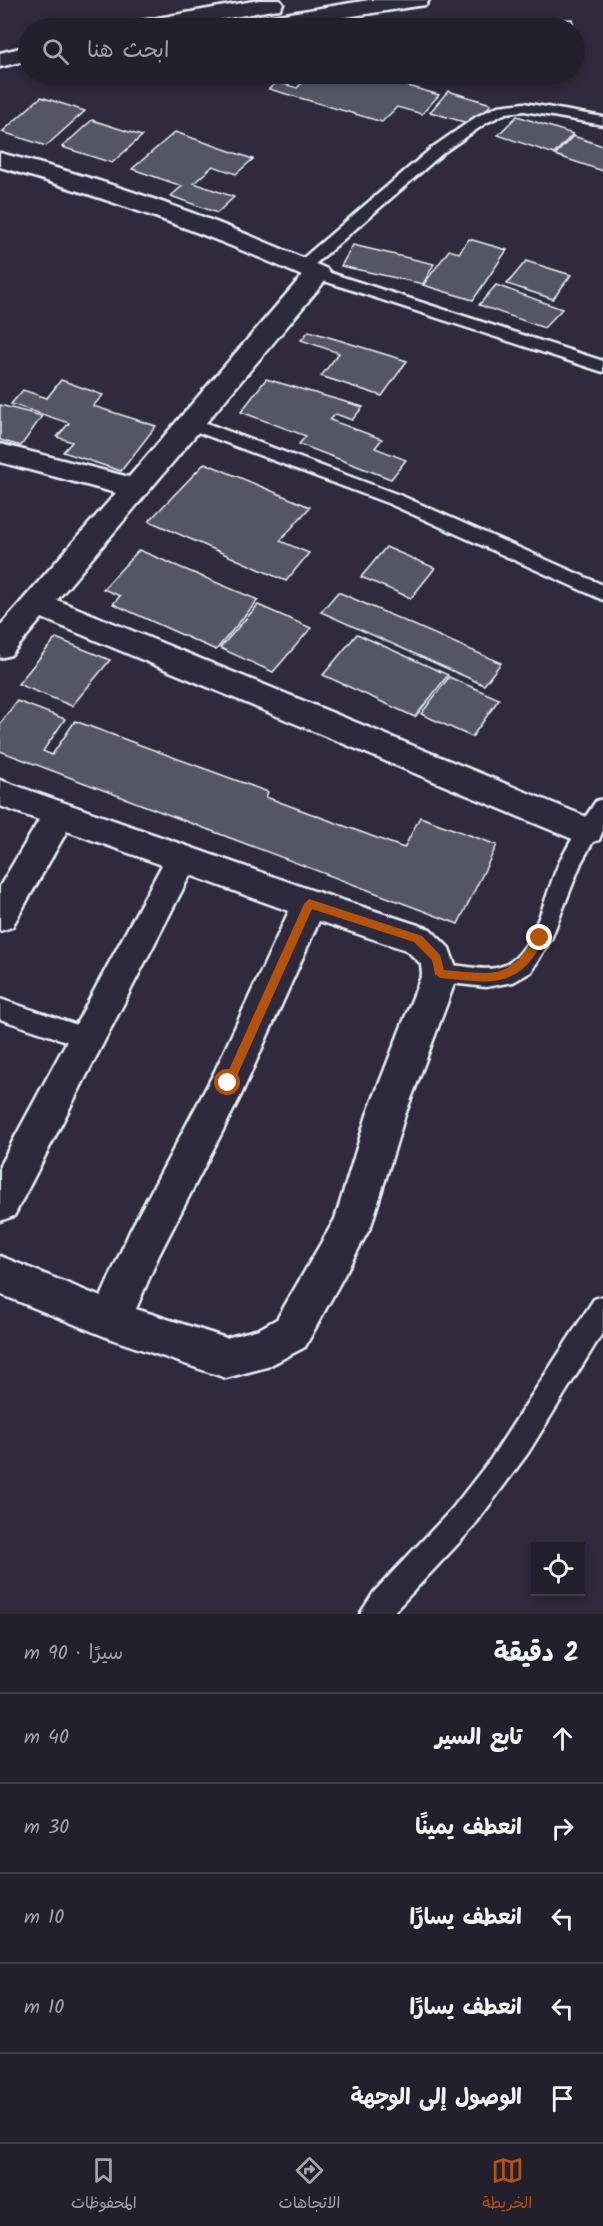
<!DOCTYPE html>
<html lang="ar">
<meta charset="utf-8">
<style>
:root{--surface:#23202e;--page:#2f2d3a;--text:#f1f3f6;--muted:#a3a3aa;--line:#403e4a;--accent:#b45309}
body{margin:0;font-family:Kalam,"Playpen Sans Arabic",sans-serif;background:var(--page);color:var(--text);direction:rtl}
.controls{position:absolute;right:18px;bottom:18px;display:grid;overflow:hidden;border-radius:0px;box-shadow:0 3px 9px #0003}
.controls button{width:54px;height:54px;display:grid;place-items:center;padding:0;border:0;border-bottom:2px solid var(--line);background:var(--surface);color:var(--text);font:30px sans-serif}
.stop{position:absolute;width:18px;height:18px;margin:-14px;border:4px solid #b45309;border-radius:50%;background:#fff}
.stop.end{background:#b45309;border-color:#fff;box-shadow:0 2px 6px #0008}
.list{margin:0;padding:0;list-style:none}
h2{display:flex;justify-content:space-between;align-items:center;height:78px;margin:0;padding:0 24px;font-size:26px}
h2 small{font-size:20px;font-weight:400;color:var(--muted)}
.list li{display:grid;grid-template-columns:39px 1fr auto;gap:18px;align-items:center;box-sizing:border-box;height:90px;padding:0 24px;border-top:2px solid var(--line)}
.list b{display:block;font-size:22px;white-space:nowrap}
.list em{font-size:20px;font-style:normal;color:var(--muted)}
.icon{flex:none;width:33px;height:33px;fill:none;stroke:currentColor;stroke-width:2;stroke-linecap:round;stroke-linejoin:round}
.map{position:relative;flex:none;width:603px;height:1614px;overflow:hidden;direction:ltr}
.search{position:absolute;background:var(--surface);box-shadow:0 3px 9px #0003;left:18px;right:18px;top:18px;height:66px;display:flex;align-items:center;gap:15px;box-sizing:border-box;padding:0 21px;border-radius:33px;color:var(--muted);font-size:22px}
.sheet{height:528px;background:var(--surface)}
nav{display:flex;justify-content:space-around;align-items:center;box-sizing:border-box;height:84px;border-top:2px solid var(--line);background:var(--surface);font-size:16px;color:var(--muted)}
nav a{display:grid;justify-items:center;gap:3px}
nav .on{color:var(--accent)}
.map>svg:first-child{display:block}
</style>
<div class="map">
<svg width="603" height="1614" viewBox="0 0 603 1614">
<rect width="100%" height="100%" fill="#2f2a3d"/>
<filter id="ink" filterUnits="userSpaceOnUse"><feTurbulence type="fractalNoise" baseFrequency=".0167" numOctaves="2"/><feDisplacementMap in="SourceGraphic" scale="12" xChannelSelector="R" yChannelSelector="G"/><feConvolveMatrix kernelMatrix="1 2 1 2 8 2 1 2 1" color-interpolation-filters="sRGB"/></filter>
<g filter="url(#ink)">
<g fill="#575565" stroke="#e8f1f8" stroke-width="1.5">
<polygon points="572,19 575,30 551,28 549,20"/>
<polygon points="311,74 380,74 377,77 439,95 422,114 397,107 382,122 269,89 277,82 297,88"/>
<polygon points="448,91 491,104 474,125 430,112"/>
<polygon points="41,97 85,111 46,146 2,132"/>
<polygon points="517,116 573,134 554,154 498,135"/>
<polygon points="92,120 142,136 112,163 62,147"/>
<polygon points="175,132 253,159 236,174 213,166 194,183 234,197 217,213 171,196 182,186 132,169"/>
<polygon points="573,136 603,146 603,171 555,155"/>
<polygon points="469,239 507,250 473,300 423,285 449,250 459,253"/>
<polygon points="353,245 434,264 423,284 341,266"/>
<polygon points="526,261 571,275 553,299 507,284"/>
<polygon points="496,285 562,309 544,328 479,305"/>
<polygon points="309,331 407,361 382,396 321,376 339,353 301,340"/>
<polygon points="266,379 363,407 352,420 336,414 330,420 382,439 375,448 406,460 391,479 299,444 306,436 241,412"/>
<polygon points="61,380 103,395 93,406 156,426 121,471 63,452 72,442 57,437 69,423 11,404 23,390 47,398"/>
<polygon points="0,405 42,416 21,446 0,440"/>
<polygon points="205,463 310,507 280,541 309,553 286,581 149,521"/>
<polygon points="386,547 435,568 411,598 361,577"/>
<polygon points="139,550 258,600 216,650 113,604 120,596 103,589"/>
<polygon points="338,592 501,663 484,685 321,612"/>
<polygon points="258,605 311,628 273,672 220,648"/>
<polygon points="357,634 448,675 415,717 323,675"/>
<polygon points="56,638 110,660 72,706 18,684"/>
<polygon points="449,677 499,699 472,737 421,714"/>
<polygon points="17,701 65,719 43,751 52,755 75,721 268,792 266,797 404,848 420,817 497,845 458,924 0,751 0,724"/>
</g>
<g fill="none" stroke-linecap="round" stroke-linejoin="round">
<defs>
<g id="lane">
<polygon points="524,103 603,117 603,125 524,111 506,113 486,123 443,153 307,271 295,271 293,268 295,265 433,147 476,117 498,106"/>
<polygon points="318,269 603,361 603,372 312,277 310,274"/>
<polygon points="190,417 402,496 603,585 603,600 390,504 184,427 181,423"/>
<path d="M603,799V824L581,863L551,939L531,972L513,982L486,987L432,981L429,974L432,967C455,959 482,976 505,965C536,951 546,889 560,861C571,840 583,820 596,801Z"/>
<polygon points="0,999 95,1031 99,1038 95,1045 87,1048 0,1019"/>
<polygon points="603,1296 603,1332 528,1453 471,1530 392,1614 360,1614 374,1592 451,1510 490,1460 594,1299"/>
</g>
<g id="street">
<path d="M0,153C112,181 222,221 327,269L331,274L57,600L599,822L603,830L599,840L587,844L575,840L42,618L11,655L0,658V626L116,493L0,462V444L129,477L302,276C205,232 103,197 0,167Z"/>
<path d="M0,780L314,891L430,929L449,948L458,974L405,1115L371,1226L305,1347L267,1367L226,1378L111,1339L0,1294V1256L101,1297L130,1231L214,1073L289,911L190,875L14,1216L0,1221V1165L162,865L67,831L12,927L0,931V886L39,820L0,806ZM319,921L406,950L421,964L422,974L367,1115L335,1219L277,1319L259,1329L226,1338L136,1309L159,1255L241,1095Z"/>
</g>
<g id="highway">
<polygon points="259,0 280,0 283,4 280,9 272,10 174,28 130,28 133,23 141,21"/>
<polygon points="369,0 429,0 426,5 418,6 275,28 232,28 235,23 243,21"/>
<polygon points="28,46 28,60 0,67 0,53"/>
</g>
</defs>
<use href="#lane" stroke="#e8f1f8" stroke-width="5"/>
<use href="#street" stroke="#e8f1f8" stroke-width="5"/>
<use href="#highway" stroke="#e8f1f8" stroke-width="5"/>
<use href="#lane" fill="#2f2a3d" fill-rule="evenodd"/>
<use href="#street" fill="#2f2a3d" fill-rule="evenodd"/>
<use href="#highway" fill="#2f2a3d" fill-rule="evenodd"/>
</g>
</g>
<path fill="#b45309" d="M309,899L422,936L440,955L444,970C493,974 510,981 536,935L540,934L545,938C518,990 493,983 440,978L435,974L432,960L414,942L312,909L232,1087H224L223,1083L304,904Z"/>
</svg>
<div class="controls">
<button><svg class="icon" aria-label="locate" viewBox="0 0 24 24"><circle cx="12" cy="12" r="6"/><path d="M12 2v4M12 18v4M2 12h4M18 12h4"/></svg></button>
</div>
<div class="stop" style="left:228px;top:1083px"></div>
<div class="stop end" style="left:540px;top:938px"></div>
<div class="search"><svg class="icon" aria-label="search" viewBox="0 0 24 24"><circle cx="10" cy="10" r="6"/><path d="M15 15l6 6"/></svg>ابحث هنا</div>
</div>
<section class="sheet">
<h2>2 دقيقة<small>سيرًا · 90 m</small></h2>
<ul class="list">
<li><svg class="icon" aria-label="ahead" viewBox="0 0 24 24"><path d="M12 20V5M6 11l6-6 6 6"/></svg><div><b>تابع السير</b></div><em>40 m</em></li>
<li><svg class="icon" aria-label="right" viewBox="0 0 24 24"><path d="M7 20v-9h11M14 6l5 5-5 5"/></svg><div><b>انعطف يمينًا</b></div><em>30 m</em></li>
<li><svg class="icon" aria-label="left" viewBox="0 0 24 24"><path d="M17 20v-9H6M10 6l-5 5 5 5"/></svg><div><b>انعطف يسارًا</b></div><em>10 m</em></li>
<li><svg class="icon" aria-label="left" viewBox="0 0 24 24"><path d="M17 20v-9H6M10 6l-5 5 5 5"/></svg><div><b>انعطف يسارًا</b></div><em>10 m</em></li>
<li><svg class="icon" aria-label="arrive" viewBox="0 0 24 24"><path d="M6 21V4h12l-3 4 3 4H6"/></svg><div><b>الوصول إلى الوجهة</b></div></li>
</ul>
</section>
<nav>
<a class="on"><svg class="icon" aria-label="map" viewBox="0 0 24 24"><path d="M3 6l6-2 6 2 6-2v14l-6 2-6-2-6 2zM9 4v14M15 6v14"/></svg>الخريطة</a>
<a><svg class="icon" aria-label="directions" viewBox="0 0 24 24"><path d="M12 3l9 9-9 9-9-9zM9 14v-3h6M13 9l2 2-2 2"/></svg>الاتجاهات</a>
<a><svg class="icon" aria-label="saved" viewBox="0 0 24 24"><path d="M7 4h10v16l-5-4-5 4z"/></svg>المحفوظات</a>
</nav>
